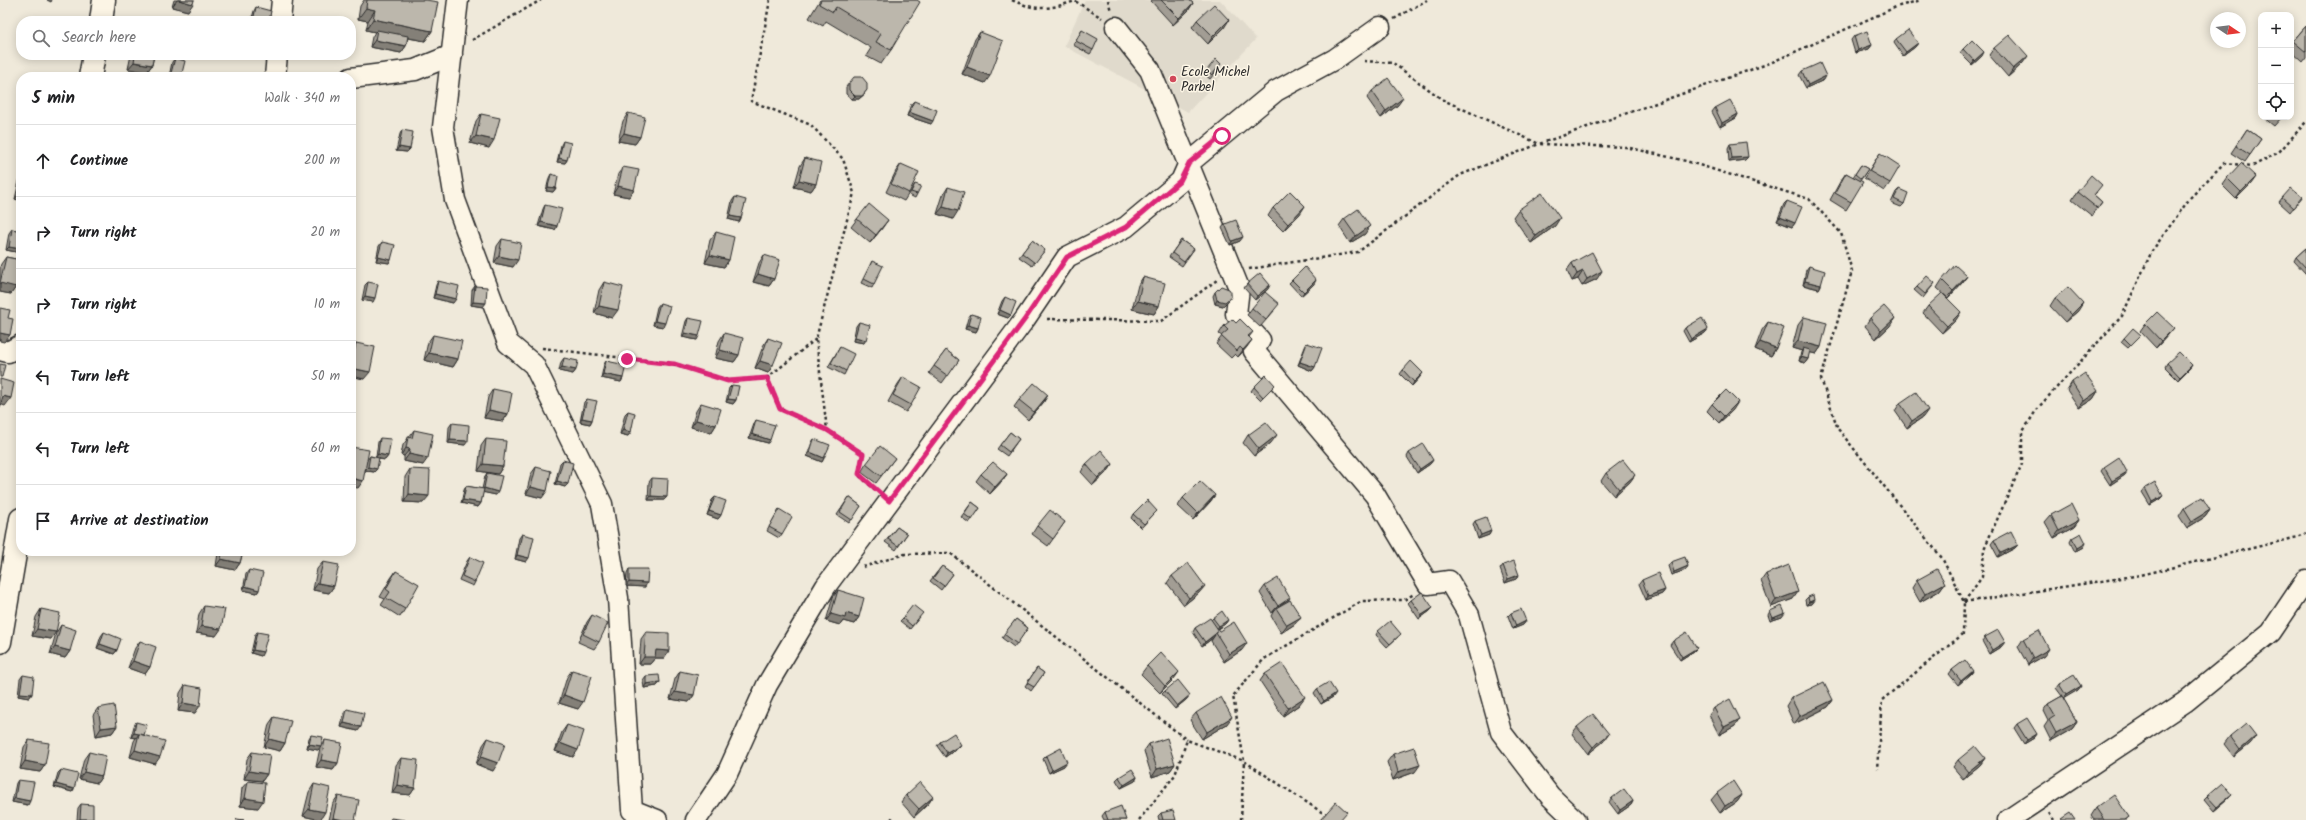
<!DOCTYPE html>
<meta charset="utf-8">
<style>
:root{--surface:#fff;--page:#f6f6f6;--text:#202124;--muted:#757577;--line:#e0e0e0}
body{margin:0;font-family:Kalam,sans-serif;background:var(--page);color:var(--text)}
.controls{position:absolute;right:12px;top:12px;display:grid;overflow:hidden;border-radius:8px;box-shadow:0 2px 10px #0003}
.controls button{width:36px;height:36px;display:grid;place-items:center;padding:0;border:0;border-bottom:1px solid var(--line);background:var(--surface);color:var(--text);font:20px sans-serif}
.compass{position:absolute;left:2210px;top:12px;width:36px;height:36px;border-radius:50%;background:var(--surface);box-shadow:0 2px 10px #0003;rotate:103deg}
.stop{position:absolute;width:12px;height:12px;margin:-9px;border:3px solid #db2777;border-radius:50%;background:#fff}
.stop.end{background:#db2777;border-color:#fff;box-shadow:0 1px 4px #0008}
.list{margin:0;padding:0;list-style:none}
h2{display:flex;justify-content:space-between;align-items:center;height:52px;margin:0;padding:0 16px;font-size:17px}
h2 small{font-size:13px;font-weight:400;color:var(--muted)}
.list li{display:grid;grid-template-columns:26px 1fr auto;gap:12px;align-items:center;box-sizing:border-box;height:72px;padding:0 16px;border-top:1px solid var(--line)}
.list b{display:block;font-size:15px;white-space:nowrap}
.list em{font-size:13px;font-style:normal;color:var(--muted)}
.icon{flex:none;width:22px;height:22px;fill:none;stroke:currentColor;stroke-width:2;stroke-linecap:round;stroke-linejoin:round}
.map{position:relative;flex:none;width:2306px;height:820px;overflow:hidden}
.search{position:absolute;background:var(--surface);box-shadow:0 2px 10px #0003;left:16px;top:16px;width:340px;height:44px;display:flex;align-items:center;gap:10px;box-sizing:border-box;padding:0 14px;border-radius:16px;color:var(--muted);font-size:15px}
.panel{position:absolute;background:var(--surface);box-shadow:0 2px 10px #0003;left:16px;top:72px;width:340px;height:484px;border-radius:16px}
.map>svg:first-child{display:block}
</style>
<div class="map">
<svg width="2306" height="820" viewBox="0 0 2306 820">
<rect width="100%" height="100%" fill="#efe9da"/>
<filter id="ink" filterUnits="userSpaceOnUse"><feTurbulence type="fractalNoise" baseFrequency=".025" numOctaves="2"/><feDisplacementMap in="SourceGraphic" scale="8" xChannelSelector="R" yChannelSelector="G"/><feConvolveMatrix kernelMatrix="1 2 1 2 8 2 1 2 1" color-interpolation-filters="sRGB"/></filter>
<g filter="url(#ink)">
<polygon fill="#e0dacc" points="1085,0 1220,0 1256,39 1188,112 1064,46"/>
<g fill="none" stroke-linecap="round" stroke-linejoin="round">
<defs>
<g id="street">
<polyline points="458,0 443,127 455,200 508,343 534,365 602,504 618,598 632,810 657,820"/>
<polyline points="280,21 282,0"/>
<polyline points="1116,27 1150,70 1239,288 1236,314 1260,340 1254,351 1375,495 1428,584 1449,581 1469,615 1501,732 1550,796 1575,820"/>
<polyline points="275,77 277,55"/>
<polyline points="351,78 415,70 452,55"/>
<polyline points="0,350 8,352 21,345"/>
<polyline points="696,820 727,774 767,685 826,586 1025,319 1067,257 1126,227 1181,181 1189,163 1276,91 1335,59 1380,27"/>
<polyline points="2008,820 2185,702 2271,632 2306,580"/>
</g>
<g id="secondary">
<polyline points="101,21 104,0"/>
<polyline points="90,77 94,55"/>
<polyline points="0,642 21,519"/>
</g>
</defs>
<use href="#street" stroke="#2b2b2b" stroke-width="23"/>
<use href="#secondary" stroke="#2b2b2b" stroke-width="25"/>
<g stroke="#2b2b2b" stroke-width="2.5" stroke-dasharray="3 3" stroke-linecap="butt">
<polyline points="770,0 751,101 811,125 843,159 854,193 816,339 827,430 863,454 859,475 875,489"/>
<path d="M1012,0C1038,12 1050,9 1075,1L1102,18"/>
<polyline points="1108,0 1111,11"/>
<polyline points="1394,19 1427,0"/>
<polyline points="472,40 541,0"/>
<polyline points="1364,61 1393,63 1443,100 1539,144 1626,147 1686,161 1809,199 1841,233 1852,271 1821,379 1838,429 1942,558 1964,602 1963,634 1882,700 1877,769"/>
<polyline points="1249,269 1358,252 1460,175 1539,144 1770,63 1896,7 1921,0"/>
<polyline points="1047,319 1161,321 1217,280"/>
<polyline points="542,348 674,364 729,381 767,378 816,339"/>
<polyline points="767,378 780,409 827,430"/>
<polyline points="863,567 905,554 950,553 1187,740"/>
<polyline points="1964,602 1982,577 1984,549 2022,464 2022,433 2037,409 2122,316 2152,251 2190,198 2224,163 2253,166 2279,152 2306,122"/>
<polyline points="1964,602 2141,575 2298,537 2306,533"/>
<polyline points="2049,813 2054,820"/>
<polyline points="891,820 894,815"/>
<polyline points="1139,820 1175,775 1187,740 1244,761 1326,815"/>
<polyline points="1241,820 1244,761 1233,696 1264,659 1362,601 1404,600 1414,594"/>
</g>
<use href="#street" stroke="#fcf5e5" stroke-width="20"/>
<use href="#secondary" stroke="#fcf5e5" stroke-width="22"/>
</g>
<g fill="#a29d94" stroke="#2b2b2b">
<polygon points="47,0 52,0 51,2"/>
<polygon points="174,0 194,0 188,11 172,7"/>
<polygon points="364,0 426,0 432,31 425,41 408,38 406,46 401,53 370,47 372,37 375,32 366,30 368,21 358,19 360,6"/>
<polygon points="820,0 917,0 891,50 881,64 866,56 871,48 826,21 823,26 809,18"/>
<polygon points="1152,0 1189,0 1193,3 1188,11 1173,25 1151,1"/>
<polygon points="256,7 269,21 251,21 254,11"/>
<polygon points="1197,20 1224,28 1208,44 1192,27"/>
<polygon points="2306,26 2306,58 2303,62 2291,51 2291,43"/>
<polygon points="1082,30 1093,50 1090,54 1073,45"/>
<polygon points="980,32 985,83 962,74 975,39"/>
<polygon points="1854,36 1872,45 1869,49 1855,53 1851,40"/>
<polygon points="1896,39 1918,43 1915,47 1903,56 1894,43"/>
<polygon points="1994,48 2023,63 2008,77 1989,55"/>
<polygon points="1963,49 1982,56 1972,65 1960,53"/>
<polygon points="131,55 154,55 152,65 147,72 128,69"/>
<polygon points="175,58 181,77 169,77 172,62"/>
<polygon points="1219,68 1210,79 1204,74 1207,70"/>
<polygon points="1802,71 1824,80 1806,88 1799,75"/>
<polygon points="849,83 865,94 859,99 852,99 846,94 846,87"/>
<polygon points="1372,91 1398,105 1381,118 1367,98"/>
<polygon points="914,101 931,124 907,116 911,104"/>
<polygon points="1715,108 1738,114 1736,118 1720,127 1712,112"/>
<polygon points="628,113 640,137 635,144 618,141 623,121"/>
<polygon points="481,114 489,148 470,143 476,121"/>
<polygon points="2263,117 2282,117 2274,126"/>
<polygon points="2247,129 2261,139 2245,162 2231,153"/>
<polygon points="402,130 410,149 407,152 396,151 400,134"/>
<polygon points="563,141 567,160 565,163 557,162 561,145"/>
<polygon points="1730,144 1748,157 1745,160 1729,162 1728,148"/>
<polygon points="1880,153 1890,183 1884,191 1864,178"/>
<polygon points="805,158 816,184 811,191 794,187 800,166"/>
<polygon points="901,164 909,193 904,201 886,192 896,171"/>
<polygon points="1861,165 1868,169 1860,181 1851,202 1846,210 1830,200 1841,180 1846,173 1853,177"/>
<polygon points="623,167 634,190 629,197 613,194 618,174"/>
<polygon points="21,173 21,201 15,199"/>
<polygon points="551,174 556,188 553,192 546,191 549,178"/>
<polygon points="2227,178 2251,184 2236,199 2222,185"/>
<polygon points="915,184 917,194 915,198 909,195 913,187"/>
<polygon points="948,187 953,219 937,214 943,195"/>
<polygon points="1899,189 1904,204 1901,207 1891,203 1896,192"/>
<polygon points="2077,192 2097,192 2094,195 2102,202 2092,216 2072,200"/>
<polygon points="735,197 741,218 739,222 728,219 732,201"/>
<polygon points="2302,197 2290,212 2279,202 2282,198"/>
<polygon points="1787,201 1795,223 1792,227 1777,221 1784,204"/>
<polygon points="545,205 557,226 555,230 538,226 543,209"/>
<polygon points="1273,208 1300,214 1283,231 1268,216"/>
<polygon points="1518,210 1555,226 1531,243 1513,217"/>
<polygon points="857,219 883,227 870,243 851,227"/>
<polygon points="1344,219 1365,234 1350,243 1339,226"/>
<polygon points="1225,224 1240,241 1230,245 1222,228"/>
<polygon points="12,229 21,231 21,253 6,250 9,233"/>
<polygon points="716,232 729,260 724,267 705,263 710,240"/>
<polygon points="502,239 513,267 494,263 497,246"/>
<polygon points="1032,240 1045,250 1032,266 1019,257"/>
<polygon points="1181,240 1194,249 1182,266 1169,257"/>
<polygon points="382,242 391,260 389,263 376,261 379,246"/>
<polygon points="2306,248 2306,274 2294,261 2296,257"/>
<polygon points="764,255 774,279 769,286 753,282 759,263"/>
<polygon points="6,257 21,260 21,283 18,288 16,287 11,294 0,292 0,267 1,264"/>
<polygon points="872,261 874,284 872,288 861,283"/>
<polygon points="1572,263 1597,279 1582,286 1578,279 1572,281 1567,270"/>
<polygon points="1809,266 1821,285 1819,289 1803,285 1806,270"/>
<polygon points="1967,276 1962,283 1948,298 1937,288 1942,280"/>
<polygon points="1143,277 1159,306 1154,314 1132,309 1138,285"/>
<polygon points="1292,280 1314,284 1301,296 1289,283"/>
<polygon points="438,281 453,303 433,298 436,285"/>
<polygon points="368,282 373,302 362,300 365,285"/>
<polygon points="604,282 612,318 594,313 599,290"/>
<polygon points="1935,283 1923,298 1914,290 1917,287"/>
<polygon points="1247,284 1268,289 1255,300 1244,288"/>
<polygon points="475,286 483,307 471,305 472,290"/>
<polygon points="1215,292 1229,300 1223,306 1215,304 1213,296"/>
<polygon points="1005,297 1011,315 1008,318 997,314 1002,301"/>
<polygon points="2055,298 2078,311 2065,322 2050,306"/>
<polygon points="660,303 663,327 653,325 657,307"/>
<polygon points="1928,306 1956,320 1942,333 1923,313"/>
<polygon points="1252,308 1274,311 1260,327 1247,315"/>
<polygon points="971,314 978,328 976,332 965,329 968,318"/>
<polygon points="1804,317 1821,347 1816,354 1809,352 1808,359 1805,363 1799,361 1801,352 1802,351 1792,348 1798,325"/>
<polygon points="688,318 697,340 682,337 686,321"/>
<polygon points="1870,318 1890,326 1876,339 1865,326"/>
<polygon points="859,322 864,343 853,341 856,326"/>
<polygon points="1768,322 1776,348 1771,356 1755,349 1762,330"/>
<polygon points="1236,323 1253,332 1249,337 1247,347 1238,357 1235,354 1231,358 1216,344 1222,336 1219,334 1224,326"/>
<polygon points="2145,324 2168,335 2156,348 2140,331"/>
<polygon points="1685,328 1708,329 1705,333 1689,342 1683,331"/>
<polygon points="724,333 739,355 734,362 715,358 719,341"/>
<polygon points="433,335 458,359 453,367 424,360 428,342"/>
<polygon points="768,338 773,365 768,373 755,368 763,346"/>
<polygon points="2124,338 2138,338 2128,348 2121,342"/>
<polygon points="356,343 364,379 351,376 351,350"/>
<polygon points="1307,343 1315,367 1312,371 1298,365 1305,347"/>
<polygon points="840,347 846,371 844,375 828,367"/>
<polygon points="946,350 959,360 942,383 929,373"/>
<polygon points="564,358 576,370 573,374 559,371 561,362"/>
<polygon points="606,361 623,378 621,382 601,378 604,364"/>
<polygon points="2167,363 2192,365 2189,369 2178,380 2165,367"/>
<polygon points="1403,370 1420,377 1412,386 1400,374"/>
<polygon points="903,377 911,405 906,412 888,402 898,384"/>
<polygon points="2072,382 2098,391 2093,399 2079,408 2067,390"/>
<polygon points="732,385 736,400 733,404 726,402 729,388"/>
<polygon points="1254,387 1272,388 1260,400 1251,391"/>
<polygon points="493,389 508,414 503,421 484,418 488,397"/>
<polygon points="1048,395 1043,403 1028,420 1014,407 1019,400"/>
<polygon points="587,399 592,420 590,424 580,422 584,402"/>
<polygon points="701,403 716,425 711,433 691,427 696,411"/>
<polygon points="1900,403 1923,417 1907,428 1895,411"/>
<polygon points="1712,404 1733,410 1719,423 1707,411"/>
<polygon points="628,411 631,432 628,436 620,434 625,414"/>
<polygon points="756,420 768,443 749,438 754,424"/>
<polygon points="452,423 465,445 448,443 449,427"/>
<polygon points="414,430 423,465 404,461 404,456 401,455 403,445"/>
<polygon points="1010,432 1019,439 1007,456 997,449"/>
<polygon points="1248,435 1271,443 1254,456 1243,443"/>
<polygon points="380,438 388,456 385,460 379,459 374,472 365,471 358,488 367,460 370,456 376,457 378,442"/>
<polygon points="486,439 503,466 498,474 478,471 481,446"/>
<polygon points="814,439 824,458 822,462 807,456 812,442"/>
<polygon points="1409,453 1433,460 1430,464 1417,473 1407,457"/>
<polygon points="895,458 876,483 861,472 866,464"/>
<polygon points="563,460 565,487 555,484 560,463"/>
<polygon points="1086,464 1113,464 1108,471 1093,485 1081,472"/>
<polygon points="536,467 542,498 526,494 531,474"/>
<polygon points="2104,467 2125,475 2110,485 2101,471"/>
<polygon points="410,469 423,503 404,502 405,477"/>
<polygon points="487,473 496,495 483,492 481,503 478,507 461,503 464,490 466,486 482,489 485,476"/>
<polygon points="1606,473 1630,482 1614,496 1601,481"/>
<polygon points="981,474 1007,474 1002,481 990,494 976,481"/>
<polygon points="652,478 667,497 664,500 648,500 649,482"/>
<polygon points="2145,488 2160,499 2150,505 2142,492"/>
<polygon points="1215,495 1210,502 1193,520 1178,506 1183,498"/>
<polygon points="715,497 721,515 718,519 707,515 712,500"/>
<polygon points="849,497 861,506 849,523 837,515"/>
<polygon points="972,502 980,508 969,523 961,517"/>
<polygon points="2184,508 2210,510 2205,517 2187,528 2179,516"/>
<polygon points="779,509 782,534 779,538 767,531"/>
<polygon points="1133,514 1154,514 1141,528 1131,518"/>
<polygon points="2051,515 2079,520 2074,527 2054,538 2045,522"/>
<polygon points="1475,521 1491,531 1489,535 1478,539 1473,524"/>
<polygon points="1065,522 1048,546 1032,534 1037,526"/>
<polygon points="897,527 907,534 896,550 885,542"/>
<polygon points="522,534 526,562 515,559 519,538"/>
<polygon points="2072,538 2084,547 2075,552 2070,542"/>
<polygon points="1994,540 2015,548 1998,557 1991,544"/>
<polygon points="220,551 243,551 240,563 235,570 216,566 218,553"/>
<polygon points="470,557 475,582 473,586 459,580 467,561"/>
<polygon points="323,562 334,586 329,593 313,590 317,569"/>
<polygon points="1671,562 1686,570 1671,575 1668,566"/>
<polygon points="1503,565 1519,575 1516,579 1505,583 1500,569"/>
<polygon points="942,566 953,574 941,590 930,581"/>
<polygon points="629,569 645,587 626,586 627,573"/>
<polygon points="249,570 259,590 257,593 243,590 246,574"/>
<polygon points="396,571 405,609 400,617 381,605 385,599 380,597 391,578"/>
<polygon points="1766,574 1793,599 1771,607 1761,581"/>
<polygon points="1172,576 1199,593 1184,605 1167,583"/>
<polygon points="1642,580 1665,590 1662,594 1646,600 1639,584"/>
<polygon points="1917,580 1945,583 1939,591 1920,602 1912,588"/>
<polygon points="1265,586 1288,601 1295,624 1281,633 1271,616 1273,612 1272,613 1260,593"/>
<polygon points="838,590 859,617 854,624 843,621 840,625 826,621 833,597"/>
<polygon points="1808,597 1814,600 1811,604 1806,605 1805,600"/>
<polygon points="1411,600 1430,611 1419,619 1408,603"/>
<polygon points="204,606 216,636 196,633 199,614"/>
<polygon points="41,609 51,639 32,636 36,617"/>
<polygon points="1770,611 1782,617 1770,621 1768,615"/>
<polygon points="1511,613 1526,621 1523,625 1513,629 1508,616"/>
<polygon points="592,615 599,642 594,649 578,642 587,622"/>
<polygon points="920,617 910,629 900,621 903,618"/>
<polygon points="1213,618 1228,620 1225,624 1217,629 1219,631 1242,650 1224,662 1211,641 1213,638 1202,646 1193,632 1195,628 1211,620"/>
<polygon points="1016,619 1028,628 1014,647 1002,638"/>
<polygon points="61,625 70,651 65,658 50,654 56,633"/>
<polygon points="1378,631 1398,637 1387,647 1376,635"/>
<polygon points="104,632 117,650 114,654 97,648 101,636"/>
<polygon points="257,632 261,656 251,653 255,635"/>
<polygon points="646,632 664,658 655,658 650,664 639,664 641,639"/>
<polygon points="1985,637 2002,646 1989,654 1982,641"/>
<polygon points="2023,639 2044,656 2028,665 2018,647"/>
<polygon points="140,641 150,667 145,674 128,668 135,648"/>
<polygon points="1673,641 1694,651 1680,660 1670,645"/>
<polygon points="1147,666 1174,679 1160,693 1141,674"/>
<polygon points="1037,668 1044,673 1031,691 1025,686"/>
<polygon points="572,670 578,709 559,703 567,677"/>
<polygon points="1952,670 1973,671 1971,674 1958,685 1949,674"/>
<polygon points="680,671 694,695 689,702 670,699 675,679"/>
<polygon points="1265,674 1299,705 1283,716 1260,681"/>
<polygon points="23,675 32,694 29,698 18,696 20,679"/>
<polygon points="646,676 660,682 657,686 644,688 643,680"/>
<polygon points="2059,684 2081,686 2078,690 2063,698 2077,722 2072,729 2051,741 2044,727 2048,721 2043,711 2048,704 2062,696 2056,688"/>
<polygon points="185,685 195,713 178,711 180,693"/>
<polygon points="1317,689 1333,697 1321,704 1314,693"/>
<polygon points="1165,691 1187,699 1175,709 1162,694"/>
<polygon points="1791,698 1833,700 1828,707 1794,724 1786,706"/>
<polygon points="98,708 117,726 112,733 96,736 93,715"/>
<polygon points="1714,708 1735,726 1719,735 1709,715"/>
<polygon points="347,709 358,731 341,727 344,713"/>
<polygon points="1196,713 1227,724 1202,739 1190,720"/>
<polygon points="274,717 285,743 280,751 264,747 269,724"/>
<polygon points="136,722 144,735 155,764 130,757 134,741 136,738 131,737 134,726"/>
<polygon points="2017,724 2037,734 2034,738 2024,744 2014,728"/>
<polygon points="567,725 573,757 555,751 562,732"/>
<polygon points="1577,727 1604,741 1588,754 1572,734"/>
<polygon points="311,735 318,750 307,748 309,738"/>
<polygon points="2230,736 2251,743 2234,757 2224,744"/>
<polygon points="488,738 493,771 476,764 483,745"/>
<polygon points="29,740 45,765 40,772 20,769 24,747"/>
<polygon points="325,740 338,763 333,770 316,767 320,748"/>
<polygon points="940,742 958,748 945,757 937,746"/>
<polygon points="1149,744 1175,764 1170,771 1152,777 1144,751"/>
<polygon points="89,752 102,776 97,783 79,779 84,759"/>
<polygon points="252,752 267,774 262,781 244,779 247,759"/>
<polygon points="1393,754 1415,772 1393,780 1387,762"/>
<polygon points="1046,756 1064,766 1049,773 1043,759"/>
<polygon points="401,758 415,788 410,795 392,793 396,765"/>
<polygon points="1985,758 1980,765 1963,779 1953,767 1958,760"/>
<polygon points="61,770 74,789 72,792 54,787 58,773"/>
<polygon points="1119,777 1137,777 1135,781 1121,788 1116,780"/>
<polygon points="18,780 28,805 12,802 16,783"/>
<polygon points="248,781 258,808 240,806 242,788"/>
<polygon points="314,784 320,820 303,816 309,792"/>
<polygon points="1717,793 1742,795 1737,802 1720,813 1711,800"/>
<polygon points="906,795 933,797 928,804 914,817 901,802"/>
<polygon points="2232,795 2229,798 2214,811 2204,799 2207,796"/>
<polygon points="338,796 355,820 329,820 333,803"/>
<polygon points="1612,798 1633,801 1631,805 1618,814 1609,802"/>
<polygon points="81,804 92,820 77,820 78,808"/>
<polygon points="2096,808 2129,817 2127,820 2094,820 2091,816"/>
<polygon points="1105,812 1126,820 1104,820 1102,816"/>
<polygon points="1161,813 1176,820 1159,820 1158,816"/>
</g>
<g fill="#848078" stroke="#2b2b2b">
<polygon points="177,0 179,0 193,4 188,11 172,7"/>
<polygon points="1193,3 1188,11 1173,25 1179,18"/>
<polygon points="366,8 375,10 368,21 358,19"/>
<polygon points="373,19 432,31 425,41 377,32 377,30 375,32 366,30"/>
<polygon points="1229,20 1224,28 1208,44 1213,36"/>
<polygon points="375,40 406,46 401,53 370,47"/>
<polygon points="1918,43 1915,47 1903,56 1906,52"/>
<polygon points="1872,45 1869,49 1855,53 1858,50"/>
<polygon points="1984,52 1982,56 1972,65 1974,61"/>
<polygon points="2028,56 2023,63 2008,77 2013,69"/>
<polygon points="134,62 152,65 147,72 128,69"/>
<polygon points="967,67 990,76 985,83 962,74"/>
<polygon points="1826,76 1824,80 1806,88 1808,85"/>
<polygon points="867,90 859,99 852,99 855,96"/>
<polygon points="1403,98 1398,105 1381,118 1386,111"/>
<polygon points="909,112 933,121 931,124 907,116"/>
<polygon points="1738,114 1736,118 1720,127 1722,123"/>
<polygon points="624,133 640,137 635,144 618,141"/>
<polygon points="476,136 494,140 489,148 470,143"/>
<polygon points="399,147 410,149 407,152 396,151"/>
<polygon points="1748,157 1745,160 1729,162 1732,158"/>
<polygon points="559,158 567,160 565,163 557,162"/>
<polygon points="2256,177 2251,184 2236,199 2241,192"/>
<polygon points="799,180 816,184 811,191 794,187"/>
<polygon points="618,186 634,190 629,197 613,194"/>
<polygon points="548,187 556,188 553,192 546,191"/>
<polygon points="20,192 21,192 21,201 15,199"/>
<polygon points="1305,206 1300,214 1283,231 1288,224"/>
<polygon points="943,207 958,211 953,219 937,214"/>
<polygon points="730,216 741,218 739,222 728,219"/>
<polygon points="1780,217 1795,223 1792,227 1777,221"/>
<polygon points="1560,218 1555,226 1531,243 1536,236"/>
<polygon points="888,220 883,227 870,243 876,235"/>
<polygon points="541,222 557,226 555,230 538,226"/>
<polygon points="1370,226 1365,234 1350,243 1356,236"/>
<polygon points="1243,237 1240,241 1230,245 1232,241"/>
<polygon points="9,247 21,249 21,253 6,250"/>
<polygon points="710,255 729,260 724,267 705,263"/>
<polygon points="499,256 518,260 513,267 494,263"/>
<polygon points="378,257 391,260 389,263 376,261"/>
<polygon points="1583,271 1578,279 1572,281 1577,274"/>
<polygon points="1602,271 1597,279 1582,286 1587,279"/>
<polygon points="758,274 774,279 769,286 753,282"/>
<polygon points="1967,276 1962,283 1948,298 1953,291"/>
<polygon points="18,279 21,280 21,283 18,288 16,287 11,294 0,292 0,283"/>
<polygon points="1316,280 1314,284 1301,296 1304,292"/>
<polygon points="1805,281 1821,285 1819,289 1803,285"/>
<polygon points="1270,285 1268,289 1255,300 1257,296"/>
<polygon points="435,294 456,299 453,303 433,298"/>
<polygon points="365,296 375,298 373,302 362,300"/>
<polygon points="1231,297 1229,300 1223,306 1215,304 1217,300"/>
<polygon points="1138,301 1159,306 1154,314 1132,309"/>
<polygon points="473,302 486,303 483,307 471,305"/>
<polygon points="2083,303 2078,311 2065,322 2071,315"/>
<polygon points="599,306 618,310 612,318 594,313"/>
<polygon points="1000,310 1011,315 1008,318 997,314"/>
<polygon points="1961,312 1956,320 1942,333 1947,326"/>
<polygon points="1895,318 1890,326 1876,339 1881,331"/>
<polygon points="655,321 665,323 663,327 653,325"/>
<polygon points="968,325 978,328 976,332 965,329"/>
<polygon points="2174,328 2168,335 2156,348 2161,341"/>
<polygon points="1708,329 1705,333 1689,342 1691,339"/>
<polygon points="0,333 10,335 4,342 0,341"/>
<polygon points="685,333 699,336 697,340 682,337"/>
<polygon points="855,337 866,340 864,343 853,341"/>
<polygon points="1252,340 1247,347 1238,357 1243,350"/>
<polygon points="1798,341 1821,347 1816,354 1803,351 1803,348 1802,351 1792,348"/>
<polygon points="1760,342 1776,348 1771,356 1755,349"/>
<polygon points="720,350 739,355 734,362 715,358"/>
<polygon points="429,353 458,359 453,367 424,360"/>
<polygon points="1801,357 1808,359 1805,363 1799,361"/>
<polygon points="760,361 773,365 768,373 755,368"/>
<polygon points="1300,362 1315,367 1312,371 1298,365"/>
<polygon points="2192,365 2189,369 2178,380 2180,377"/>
<polygon points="562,367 576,370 573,374 559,371"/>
<polygon points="351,368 370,372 364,379 351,376"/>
<polygon points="1423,373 1420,377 1412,386 1414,382"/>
<polygon points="603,374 623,378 621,382 601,378"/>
<polygon points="2098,391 2093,399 2079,408 2084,401"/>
<polygon points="1048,395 1043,403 1028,420 1034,412"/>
<polygon points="3,396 11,398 5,406 0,404"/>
<polygon points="728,399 736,400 733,404 726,402"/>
<polygon points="1738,402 1733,410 1719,423 1724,416"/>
<polygon points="489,410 508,414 503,421 484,418"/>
<polygon points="1928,410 1923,417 1907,428 1912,421"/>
<polygon points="582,418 592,420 590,424 580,422"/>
<polygon points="696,420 716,425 711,433 691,427"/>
<polygon points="623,430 631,432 628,436 620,434"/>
<polygon points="752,434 770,440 768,443 749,438"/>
<polygon points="1277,435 1271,443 1254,456 1259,449"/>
<polygon points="450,440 468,441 465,445 448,443"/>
<polygon points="406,448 410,449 404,456 401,455"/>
<polygon points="810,452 824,458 822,462 807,456"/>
<polygon points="378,454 388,456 385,460 375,458"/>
<polygon points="409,454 428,458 423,465 404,461"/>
<polygon points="1433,460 1430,464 1417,473 1420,469"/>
<polygon points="483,464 503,466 498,474 478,471"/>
<polygon points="1113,464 1108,471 1093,485 1098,478"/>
<polygon points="368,467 377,469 374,472 365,470"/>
<polygon points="2127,472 2125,475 2110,485 2112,481"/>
<polygon points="1007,474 1002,481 990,494 995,487"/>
<polygon points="1635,475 1630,482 1614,496 1619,489"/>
<polygon points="351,478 363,481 358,488 351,487"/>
<polygon points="557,481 568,484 565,487 555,484"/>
<polygon points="531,487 547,491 542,498 526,494"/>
<polygon points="484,488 498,492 496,495 481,492"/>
<polygon points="409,494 429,496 423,503 404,502"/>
<polygon points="1215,495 1210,502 1193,520 1198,513"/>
<polygon points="651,496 667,497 664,500 648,500"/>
<polygon points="2163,496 2160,499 2150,505 2152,502"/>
<polygon points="463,500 481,503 478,507 461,503"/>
<polygon points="2210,510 2205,517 2187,528 2192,521"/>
<polygon points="709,511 721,515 718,519 707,515"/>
<polygon points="2079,520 2074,527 2054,538 2059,531"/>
<polygon points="1491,531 1489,535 1478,539 1481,535"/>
<polygon points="2086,543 2084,547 2075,552 2078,548"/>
<polygon points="2018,545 2015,548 1998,557 2001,553"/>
<polygon points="517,555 529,558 526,562 515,559"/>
<polygon points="221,559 240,563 235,570 216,566"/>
<polygon points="1688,566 1686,570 1671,575 1674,572"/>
<polygon points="1519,575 1516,579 1505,583 1508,579"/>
<polygon points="629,582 647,583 645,587 626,586"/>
<polygon points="318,583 334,586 329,593 313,590"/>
<polygon points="1945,583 1939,591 1920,602 1925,594"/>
<polygon points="245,586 259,590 257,593 243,590"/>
<polygon points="1205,586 1199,593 1184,605 1189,598"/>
<polygon points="1665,590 1662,594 1646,600 1648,596"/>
<polygon points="1798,592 1793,599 1771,607 1776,600"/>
<polygon points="1290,598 1285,605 1276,608 1272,613 1278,606"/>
<polygon points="1814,600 1811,604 1806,605 1809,602"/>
<polygon points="1433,608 1430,611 1419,619 1422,615"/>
<polygon points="846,613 859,617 854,624 843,621 840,625 826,621 831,614"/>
<polygon points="1785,613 1782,617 1770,621 1773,618"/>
<polygon points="1301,617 1295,624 1281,633 1287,625"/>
<polygon points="1228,620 1225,624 1216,630 1219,626"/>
<polygon points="1526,621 1523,625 1513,629 1516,626"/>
<polygon points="201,626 221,629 216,636 196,633"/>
<polygon points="37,629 56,632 51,639 32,636"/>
<polygon points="1215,635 1213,638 1202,646 1205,642"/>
<polygon points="2005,642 2002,646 1989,654 1992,650"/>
<polygon points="1247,643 1242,650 1224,662 1229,654"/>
<polygon points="100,644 117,650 114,654 97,648"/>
<polygon points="55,647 70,651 65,658 50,654"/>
<polygon points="1697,648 1694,651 1680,660 1682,657"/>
<polygon points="2049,649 2044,656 2028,665 2033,658"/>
<polygon points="253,650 263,652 261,656 251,653"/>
<polygon points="656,650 669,651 664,658 655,658 650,664 639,664 644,657"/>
<polygon points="133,661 150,667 145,674 128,668"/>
<polygon points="1973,671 1971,674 1958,685 1961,681"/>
<polygon points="1179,672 1174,679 1160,693 1165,686"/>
<polygon points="660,682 657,686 644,688 646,684"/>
<polygon points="2081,686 2078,690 2063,699 2066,695"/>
<polygon points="675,692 694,695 689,702 670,699"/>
<polygon points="20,693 32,694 29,698 18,696"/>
<polygon points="1336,693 1333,697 1321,704 1324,701"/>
<polygon points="564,695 583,702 578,709 559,703"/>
<polygon points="1190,695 1187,699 1175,709 1177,706"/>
<polygon points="1305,697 1299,705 1283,716 1288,708"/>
<polygon points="1833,700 1828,707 1794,724 1800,716"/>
<polygon points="183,703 200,706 195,713 178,711"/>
<polygon points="1232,717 1227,724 1202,739 1207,732"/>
<polygon points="1740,719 1735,726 1719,735 1724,727"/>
<polygon points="2077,722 2072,729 2051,741 2056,733"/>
<polygon points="344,723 361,727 358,731 341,727"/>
<polygon points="117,726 112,733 96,736 101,728"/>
<polygon points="134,733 139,734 136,738 131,737"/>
<polygon points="1609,734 1604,741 1588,754 1593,747"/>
<polygon points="2037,734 2034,738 2024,744 2027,740"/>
<polygon points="2256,736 2251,743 2234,757 2240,750"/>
<polygon points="269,739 285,743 280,751 264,747"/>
<polygon points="560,743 578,750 573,757 555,751"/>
<polygon points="309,744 321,746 318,750 307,748"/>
<polygon points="961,745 958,748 945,757 947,753"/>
<polygon points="135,750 160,757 155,764 130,757"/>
<polygon points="481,757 498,763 493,771 476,764"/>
<polygon points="1985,758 1980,765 1963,779 1968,772"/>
<polygon points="321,760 338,763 333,770 316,767"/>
<polygon points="25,761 45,765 40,772 20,769"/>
<polygon points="1067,762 1064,766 1049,773 1052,770"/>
<polygon points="1175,764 1170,771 1152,777 1157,769"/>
<polygon points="1420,765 1415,772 1393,780 1398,772"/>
<polygon points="249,771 267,774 262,781 244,779"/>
<polygon points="84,772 102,776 97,783 79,779"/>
<polygon points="1137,777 1135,781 1121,788 1124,785"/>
<polygon points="56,784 74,789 72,792 54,787"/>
<polygon points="397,785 415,788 410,795 392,793"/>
<polygon points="1742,795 1737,802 1720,813 1725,806"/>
<polygon points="2232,795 2229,798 2214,811 2217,807"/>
<polygon points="933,797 928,804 914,817 919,809"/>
<polygon points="15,798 30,801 28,805 12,802"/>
<polygon points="245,798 263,801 258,808 240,806"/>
<polygon points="1633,801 1631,805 1618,814 1620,810"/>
<polygon points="309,809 325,812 320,820 303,816"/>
<polygon points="333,818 344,820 332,820"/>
<polygon points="80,819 93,819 92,820 79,820"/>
</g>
<g fill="#bcb7ac" stroke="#2b2b2b">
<polygon points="179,0 194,0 193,4"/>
<polygon points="367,0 426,0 438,2 432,31 373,19 375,10 366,8"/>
<polygon points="821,0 917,0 920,2 891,50 876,42 881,34 836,7 833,12 819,4"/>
<polygon points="1161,0 1189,0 1193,3 1179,18"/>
<polygon points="1214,4 1229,20 1213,36 1197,20"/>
<polygon points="256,7 271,11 269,21 253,21"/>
<polygon points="2306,26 2306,52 2293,41"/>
<polygon points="377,30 408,36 406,46 375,40"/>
<polygon points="1082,30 1098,39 1093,50 1076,41"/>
<polygon points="1908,30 1918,43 1906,52 1896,39"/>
<polygon points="1867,31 1872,45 1858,50 1854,36"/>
<polygon points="980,32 1003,41 990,76 967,67"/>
<polygon points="2009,35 2028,56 2013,69 1994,48"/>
<polygon points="1972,40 1984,52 1974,61 1963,49"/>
<polygon points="135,55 154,55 152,65 134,62"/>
<polygon points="175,58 185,61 181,77 170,77"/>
<polygon points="1216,59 1221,64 1212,75 1207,70"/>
<polygon points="1820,63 1826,76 1808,85 1802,71"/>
<polygon points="854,77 862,77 867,83 867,90 862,96 855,96 849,90 849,83"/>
<polygon points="1388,78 1403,98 1386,111 1372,91"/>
<polygon points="1730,100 1738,114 1722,123 1715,108"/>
<polygon points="914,101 937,110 933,121 909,112"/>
<polygon points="628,113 645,117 640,137 624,133"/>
<polygon points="481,114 500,118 494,140 476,136"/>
<polygon points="2247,129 2261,139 2250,155 2236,146"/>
<polygon points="402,130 413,132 410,149 399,147"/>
<polygon points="563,141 571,143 567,160 559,158"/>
<polygon points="1746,142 1748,157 1732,158 1730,144"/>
<polygon points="1880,153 1900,166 1890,183 1869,171"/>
<polygon points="805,158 821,162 816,184 799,180"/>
<polygon points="2241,163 2256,177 2241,192 2227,178"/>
<polygon points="901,164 919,172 909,193 891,184"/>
<polygon points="1861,165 1868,169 1861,179 1855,174"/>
<polygon points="623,167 639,170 634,190 618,186"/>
<polygon points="1846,173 1863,182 1851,202 1835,193"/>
<polygon points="551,174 558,176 556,188 548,187"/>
<polygon points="2091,175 2102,185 2094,195 2102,202 2097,208 2077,192"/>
<polygon points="915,184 921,186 917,194 911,192"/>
<polygon points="948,187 964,192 958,211 943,207"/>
<polygon points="2291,188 2302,197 2293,208 2282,198"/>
<polygon points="1899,189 1908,193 1904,204 1894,199"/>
<polygon points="1290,191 1305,206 1288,224 1273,208"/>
<polygon points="1542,193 1560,218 1536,236 1518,210"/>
<polygon points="735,197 746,200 741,218 730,216"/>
<polygon points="1787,201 1802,207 1795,223 1780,217"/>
<polygon points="869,204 888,220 876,235 857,219"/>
<polygon points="545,205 562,209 557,226 541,222"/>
<polygon points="1358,209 1370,226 1356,236 1344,219"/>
<polygon points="1236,220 1243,237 1232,241 1225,224"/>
<polygon points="12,229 21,231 21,249 9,247"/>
<polygon points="716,232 734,237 729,260 710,255"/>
<polygon points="502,239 521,243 518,260 499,256"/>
<polygon points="1032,240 1045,250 1035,263 1022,253"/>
<polygon points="1181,240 1194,249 1184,262 1172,253"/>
<polygon points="382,242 395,245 391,260 378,257"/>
<polygon points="2306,248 2306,268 2296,257"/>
<polygon points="1592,252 1602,271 1587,279 1583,271 1577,274 1572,263"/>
<polygon points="764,255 780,260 774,279 758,274"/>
<polygon points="6,257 21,260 21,280 18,279 16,287 0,283"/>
<polygon points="872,261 883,266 874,284 864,279"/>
<polygon points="1955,265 1967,276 1953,291 1942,280"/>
<polygon points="1809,266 1825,271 1821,285 1805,281"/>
<polygon points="1305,267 1316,280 1304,292 1292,280"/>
<polygon points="1260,273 1270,285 1257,296 1247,284"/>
<polygon points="1927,276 1935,283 1925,294 1917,287"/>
<polygon points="1143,277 1165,283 1159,306 1138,301"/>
<polygon points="438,281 459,286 456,299 435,294"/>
<polygon points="368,282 378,284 375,298 365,296"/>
<polygon points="604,282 623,287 618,310 599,306"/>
<polygon points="475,286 487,287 486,303 473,302"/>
<polygon points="1221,286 1229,289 1231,292 1231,297 1225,302 1217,300 1215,292"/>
<polygon points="2068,287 2083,303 2071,315 2055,298"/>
<polygon points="1265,292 1279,304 1266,320 1252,308"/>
<polygon points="1942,293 1961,312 1947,326 1928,306"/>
<polygon points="1005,297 1016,302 1011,315 1000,310"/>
<polygon points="660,303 670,306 665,323 655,321"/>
<polygon points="1884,306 1895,318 1881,331 1870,318"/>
<polygon points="0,308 10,310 8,318 13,319 10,335 0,333"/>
<polygon points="2157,312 2174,328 2161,341 2145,324"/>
<polygon points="971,314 981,317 978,328 968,325"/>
<polygon points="1804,317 1827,323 1821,347 1798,341"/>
<polygon points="688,318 703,321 699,336 685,333"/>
<polygon points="1702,318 1708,329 1691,339 1685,328"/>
<polygon points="1232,319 1236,323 1240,319 1253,332 1248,336 1252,340 1243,350 1240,347 1237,351 1221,336 1228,330 1224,326"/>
<polygon points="859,322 870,325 866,340 855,337"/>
<polygon points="1768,322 1784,328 1776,348 1760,342"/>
<polygon points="2133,328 2141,335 2131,345 2124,338"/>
<polygon points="724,333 743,338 739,355 720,350"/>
<polygon points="433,335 462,341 458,359 429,353"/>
<polygon points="768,338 782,343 773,365 760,361"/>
<polygon points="356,343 375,347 370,372 351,368"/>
<polygon points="1307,343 1322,348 1315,367 1300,362"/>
<polygon points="840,347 854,354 846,371 831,363"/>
<polygon points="1803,348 1810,350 1808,359 1801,357"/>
<polygon points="946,350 959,360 948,376 934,366"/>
<polygon points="2179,352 2192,365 2180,377 2167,363"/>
<polygon points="564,358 578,361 576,370 562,367"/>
<polygon points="606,361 626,365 623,378 603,374"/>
<polygon points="1411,361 1423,373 1414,382 1403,370"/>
<polygon points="0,364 5,365 2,377 0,377"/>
<polygon points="2085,373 2098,391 2084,401 2072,382"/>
<polygon points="1266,375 1275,385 1263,397 1254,387"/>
<polygon points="903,377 921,387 911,405 893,395"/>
<polygon points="0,379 14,383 11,398 3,396 0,407"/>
<polygon points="1034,383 1048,395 1034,412 1019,400"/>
<polygon points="732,385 739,386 736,400 728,399"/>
<polygon points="493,389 512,393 508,414 489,410"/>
<polygon points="1726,390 1738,402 1724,416 1712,404"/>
<polygon points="1916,392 1928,410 1912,421 1900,403"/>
<polygon points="587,399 597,401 592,420 582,418"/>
<polygon points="701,403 721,409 716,425 696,420"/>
<polygon points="628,411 635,413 631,432 623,430"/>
<polygon points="756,420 775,425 770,440 752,434"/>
<polygon points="1266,422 1277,435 1259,449 1248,435"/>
<polygon points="452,423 469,425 468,441 450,440"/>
<polygon points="414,430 433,434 428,458 409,454 410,449 406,448 408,437 412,438"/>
<polygon points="1010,432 1019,439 1009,452 1000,445"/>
<polygon points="380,438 391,439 388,456 378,454"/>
<polygon points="486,439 506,441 503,466 483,464"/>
<polygon points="814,439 830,445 824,458 810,452"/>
<polygon points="1423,444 1433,460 1420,469 1409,453"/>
<polygon points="880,446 895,458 881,476 866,464"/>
<polygon points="351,447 369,450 363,481 351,478"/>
<polygon points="1101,450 1113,464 1098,478 1086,464"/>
<polygon points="370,456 379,458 377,469 368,467"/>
<polygon points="2119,457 2127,472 2112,481 2104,467"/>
<polygon points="563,460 573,463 568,484 557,481"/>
<polygon points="1623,460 1635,475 1619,489 1606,473"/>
<polygon points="993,462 1007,474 995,487 981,474"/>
<polygon points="536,467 551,471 547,491 531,487"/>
<polygon points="410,469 430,470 429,496 409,494"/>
<polygon points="487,473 502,476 498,492 484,488"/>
<polygon points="652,478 668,479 667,497 651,496"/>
<polygon points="1200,481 1215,495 1198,513 1183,498"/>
<polygon points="2155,482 2163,496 2152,502 2145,488"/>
<polygon points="466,486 484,489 481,503 463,500"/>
<polygon points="715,497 726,501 721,515 709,511"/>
<polygon points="849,497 861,506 852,520 840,512"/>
<polygon points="2202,497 2210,510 2192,521 2184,508"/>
<polygon points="1147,500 1157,511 1144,524 1133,514"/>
<polygon points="972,502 980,508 972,520 964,514"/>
<polygon points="2071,504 2079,520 2059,531 2051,515"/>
<polygon points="779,509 792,517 782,534 769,527"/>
<polygon points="1050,510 1065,522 1053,539 1037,526"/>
<polygon points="1486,517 1491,531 1481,535 1475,521"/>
<polygon points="897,527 907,534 898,546 888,539"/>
<polygon points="2011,531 2018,545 2001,553 1994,540"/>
<polygon points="2081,533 2086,543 2078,548 2072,538"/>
<polygon points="522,534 534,537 529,558 517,555"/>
<polygon points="222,551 243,551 240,563 221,559"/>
<polygon points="470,557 483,563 475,582 462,576"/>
<polygon points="1685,557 1688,566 1674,572 1671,562"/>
<polygon points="1514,561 1519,575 1508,579 1503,565"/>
<polygon points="323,562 339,565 334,586 318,583"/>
<polygon points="1188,563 1205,586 1189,598 1172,576"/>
<polygon points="1789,565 1798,592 1776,600 1766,574"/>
<polygon points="942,566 953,574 944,586 933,578"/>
<polygon points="629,569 648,569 647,583 629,582"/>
<polygon points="1937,569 1945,583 1925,594 1917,580"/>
<polygon points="249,570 263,573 259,590 245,586"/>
<polygon points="396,571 419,584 405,609 386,598 390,592 386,589"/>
<polygon points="1658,573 1665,590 1648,596 1642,580"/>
<polygon points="1278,578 1290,598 1278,606 1265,586"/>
<polygon points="838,590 864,598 859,617 846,613 845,618 831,614"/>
<polygon points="1422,592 1433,608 1422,615 1411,600"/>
<polygon points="1813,595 1814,600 1809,602 1808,597"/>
<polygon points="1290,600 1301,617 1287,625 1276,608"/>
<polygon points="913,605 923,613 912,626 903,618"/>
<polygon points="204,606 225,609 221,629 201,626"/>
<polygon points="1782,606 1785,613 1773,618 1770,611"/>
<polygon points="41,609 60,613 56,632 37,629"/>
<polygon points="1521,609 1526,621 1516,626 1511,613"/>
<polygon points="1222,611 1228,620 1219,626 1213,618"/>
<polygon points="592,615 608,623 599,642 583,634"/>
<polygon points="1210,618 1219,631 1205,642 1195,628"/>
<polygon points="1016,619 1028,628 1017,644 1004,634"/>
<polygon points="1390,621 1401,634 1390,644 1378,631"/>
<polygon points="1234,622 1247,643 1229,654 1216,633"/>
<polygon points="61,625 76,630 70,651 55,647"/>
<polygon points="1998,630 2005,642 1992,650 1985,637"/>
<polygon points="2039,630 2049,649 2033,658 2023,639"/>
<polygon points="104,632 121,639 117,650 100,644"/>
<polygon points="257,632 268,634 263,652 253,650"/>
<polygon points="646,632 669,633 669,651 656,650 655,657 644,657"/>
<polygon points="1687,632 1697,648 1682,657 1673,641"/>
<polygon points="140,641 156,647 150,667 133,661"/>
<polygon points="1161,652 1179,672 1165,686 1147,666"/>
<polygon points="1965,660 1973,671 1961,681 1952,670"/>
<polygon points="1282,663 1305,697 1288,708 1265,674"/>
<polygon points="1037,668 1044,673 1034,687 1027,683"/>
<polygon points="572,670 592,676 583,702 564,695"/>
<polygon points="680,671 698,675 694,695 675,692"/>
<polygon points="23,675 34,677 32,694 20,693"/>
<polygon points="659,675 660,682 646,684 646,676"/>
<polygon points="2074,675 2081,686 2066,695 2059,684"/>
<polygon points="1178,680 1190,695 1177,706 1165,691"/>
<polygon points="1329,682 1336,693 1324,701 1317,689"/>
<polygon points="1824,682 1833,700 1800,716 1791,698"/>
<polygon points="185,685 202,688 200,706 183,703"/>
<polygon points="2062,696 2077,722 2056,733 2049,720 2055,716 2048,704"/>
<polygon points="1221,697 1232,717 1207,732 1196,713"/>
<polygon points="1730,699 1740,719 1724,727 1714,708"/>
<polygon points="114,705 117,726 101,728 98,708"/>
<polygon points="347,709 364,713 361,727 344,723"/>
<polygon points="1593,714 1609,734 1593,747 1577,727"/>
<polygon points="274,717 291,721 285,743 269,739"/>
<polygon points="2027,718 2037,734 2027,740 2017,724"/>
<polygon points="136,722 147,725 144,735 134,733"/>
<polygon points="2246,723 2256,736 2240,750 2230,736"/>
<polygon points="567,725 584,731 578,750 560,743"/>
<polygon points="954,733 961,745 947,753 940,742"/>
<polygon points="139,734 165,741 160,757 135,750"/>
<polygon points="311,735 323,737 321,746 309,744"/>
<polygon points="488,738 505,744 498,763 481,757"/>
<polygon points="1167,738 1175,764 1157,769 1149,744"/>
<polygon points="29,740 49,743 45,765 25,761"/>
<polygon points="325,740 342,743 338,763 321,760"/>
<polygon points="1975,746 1985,758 1968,772 1958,760"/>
<polygon points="1414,747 1420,765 1398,772 1393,754"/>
<polygon points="1061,748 1067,762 1052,770 1046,756"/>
<polygon points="89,752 106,756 102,776 84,772"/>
<polygon points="252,752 270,755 267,774 249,771"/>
<polygon points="401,758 418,760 415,788 397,785"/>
<polygon points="1132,769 1137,777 1124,785 1119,777"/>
<polygon points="61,770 78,774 74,789 56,784"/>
<polygon points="18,780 34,782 30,801 15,798"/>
<polygon points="248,781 265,783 263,801 245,798"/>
<polygon points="1733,781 1742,795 1725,806 1717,793"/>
<polygon points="920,782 933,797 919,809 906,795"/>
<polygon points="2222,783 2232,795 2217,807 2207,796"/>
<polygon points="314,784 330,788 325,812 309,809"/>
<polygon points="1624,789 1633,801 1620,810 1612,798"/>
<polygon points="2114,795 2129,817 2125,820 2104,820 2096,808"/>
<polygon points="338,796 359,800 355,820 344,820 333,818"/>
<polygon points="1336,802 1347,812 1340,820 1331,820 1330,819 1329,820 1320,820"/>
<polygon points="81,804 93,805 93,819 80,819"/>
<polygon points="1121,806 1126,820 1108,820 1105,812"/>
<polygon points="1173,810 1176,820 1163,820 1161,813"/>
<polygon points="2070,813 2075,820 2062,820 2061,819"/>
<polygon points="391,818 405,820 390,820"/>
<polygon points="237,819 244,820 236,820"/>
</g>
</g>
<g fill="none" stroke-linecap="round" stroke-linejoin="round" filter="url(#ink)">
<polyline stroke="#db2777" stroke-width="5" points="627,359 674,364 728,381 767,378 780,409 827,430 863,454 859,474 889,501 1025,319 1067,257 1126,227 1180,181 1189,163 1222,136"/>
</g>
<circle fill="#d1495b" stroke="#fcf5e5" stroke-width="1.5" cx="1173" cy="79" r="4"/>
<g text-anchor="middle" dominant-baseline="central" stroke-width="3" stroke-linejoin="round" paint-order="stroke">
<g font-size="13" fill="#2b2b2b" stroke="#fcf5e5" text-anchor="start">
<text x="1181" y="72">Ecole Michel<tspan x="1181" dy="15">Parbel</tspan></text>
</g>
</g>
</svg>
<div class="controls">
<button>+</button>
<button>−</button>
<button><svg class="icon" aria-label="locate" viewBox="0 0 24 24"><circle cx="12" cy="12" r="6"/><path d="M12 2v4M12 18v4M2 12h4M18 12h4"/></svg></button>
</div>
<svg class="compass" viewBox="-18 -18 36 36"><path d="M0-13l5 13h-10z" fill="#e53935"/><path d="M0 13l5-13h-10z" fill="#757577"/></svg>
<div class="stop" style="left:1222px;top:136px"></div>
<div class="stop end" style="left:627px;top:359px"></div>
<div class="search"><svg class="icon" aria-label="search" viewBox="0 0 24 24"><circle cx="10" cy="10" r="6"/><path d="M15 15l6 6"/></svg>Search here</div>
<section class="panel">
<h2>5 min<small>Walk · 340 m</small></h2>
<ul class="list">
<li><svg class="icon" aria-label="ahead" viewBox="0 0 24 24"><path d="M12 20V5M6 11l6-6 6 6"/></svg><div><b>Continue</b></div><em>200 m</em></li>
<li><svg class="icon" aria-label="right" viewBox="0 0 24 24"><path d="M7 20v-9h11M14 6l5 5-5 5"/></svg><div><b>Turn right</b></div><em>20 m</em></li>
<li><svg class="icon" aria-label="right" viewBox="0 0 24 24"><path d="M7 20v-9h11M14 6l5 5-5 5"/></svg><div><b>Turn right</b></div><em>10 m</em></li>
<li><svg class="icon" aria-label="left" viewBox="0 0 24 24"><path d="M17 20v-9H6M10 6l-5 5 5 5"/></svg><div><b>Turn left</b></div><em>50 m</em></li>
<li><svg class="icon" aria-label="left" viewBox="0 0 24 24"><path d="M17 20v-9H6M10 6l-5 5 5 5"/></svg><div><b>Turn left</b></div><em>60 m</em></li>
<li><svg class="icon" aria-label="arrive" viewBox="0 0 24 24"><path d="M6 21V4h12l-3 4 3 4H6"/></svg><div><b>Arrive at destination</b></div></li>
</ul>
</section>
</div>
